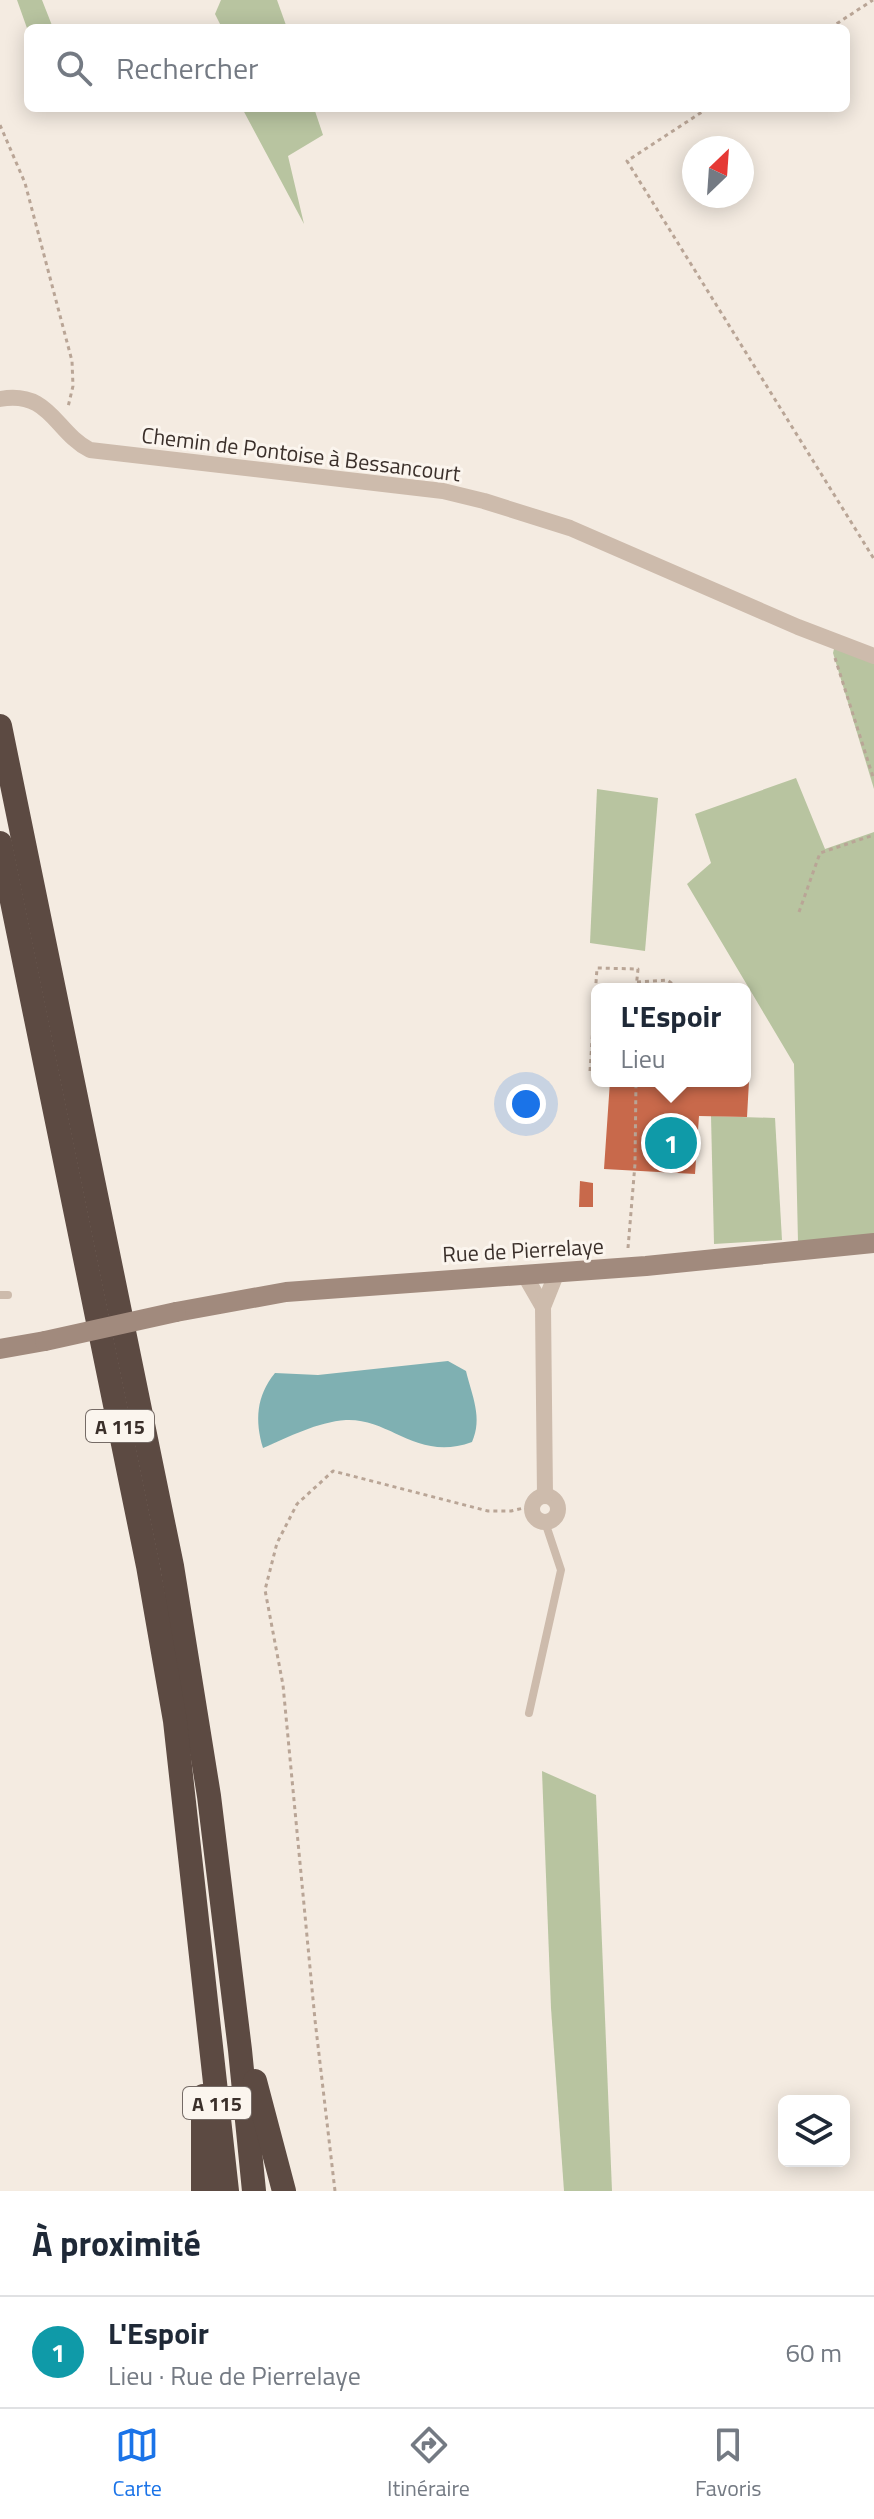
<!DOCTYPE html>
<html lang="fr">
<meta charset="utf-8">
<style>
:root{--surface:#fff;--page:#f6f6f7;--text:#1f2937;--muted:#747a83;--line:#e0e1e3;--accent:#1a73e8}
body{margin:0;font-family:"Titillium Web",sans-serif;background:var(--page);color:var(--text)}
.controls{position:absolute;right:24px;bottom:24px;display:grid;overflow:hidden;border-radius:12px;box-shadow:0 4px 20px #0003}
.controls button{width:72px;height:72px;display:grid;place-items:center;padding:0;border:0;border-bottom:2px solid var(--line);background:var(--surface);color:var(--text);font:40px sans-serif}
.compass{position:absolute;left:682px;top:136px;width:72px;height:72px;border-radius:50%;background:var(--surface);box-shadow:0 4px 20px #0003;rotate:25deg}
.you{position:absolute;left:526px;top:1104px;width:28px;height:28px;margin:-20px;border:6px solid #fff;border-radius:50%;background:#1a73e8;box-shadow:0 0 0 12px #1a73e833}
.badge{display:grid;place-items:center;width:52px;height:52px;border-radius:50%;background:var(--accent);color:#fff;font-size:26px;font-weight:700}
.pin{position:absolute;translate:-50% -50%;border:4px solid #fff;box-shadow:0 2px 8px #0006}
.popup{position:absolute;left:591px;top:983px;width:160px;height:104px;box-sizing:border-box;display:grid;place-content:center;border-radius:12px;background:var(--surface);filter:drop-shadow(0 2px 6px #0005);font-size:26px;white-space:nowrap;color:var(--muted)}
.popup b{font-size:30px;color:var(--text)}
.popup::after{content:'';position:absolute;left:50%;top:100%;margin-left:-16px;border:16px solid transparent;border-top-color:var(--surface)}
.list{margin:0;padding:0;list-style:none}
h2{display:flex;justify-content:space-between;align-items:center;height:104px;margin:0;padding:0 32px;font-size:34px}
h2 small{font-size:26px;font-weight:400;color:var(--muted)}
.list li{display:grid;grid-template-columns:52px 1fr auto;gap:24px;align-items:center;box-sizing:border-box;height:112px;padding:0 32px;border-top:2px solid var(--line)}
.list b{display:block;font-size:30px;white-space:nowrap}
.list p{margin:0;font-size:26px;white-space:nowrap;color:var(--muted)}
.list em{font-size:26px;font-style:normal;color:var(--muted)}
.icon{flex:none;width:44px;height:44px;fill:none;stroke:currentColor;stroke-width:2;stroke-linecap:round;stroke-linejoin:round}
.map{position:relative;flex:none;width:874px;height:2191px;overflow:hidden}
.search{position:absolute;background:var(--surface);box-shadow:0 4px 20px #0003;left:24px;right:24px;top:24px;height:88px;display:flex;align-items:center;gap:20px;box-sizing:border-box;padding:0 28px;border-radius:12px;color:var(--muted);font-size:30px}
.sheet{height:216px;background:var(--surface)}
nav{display:flex;justify-content:space-around;align-items:center;box-sizing:border-box;height:112px;border-top:2px solid var(--line);background:var(--surface);font-size:22px;color:var(--muted)}
nav a{display:grid;justify-items:center;gap:4px}
nav .on{color:var(--accent)}
.map>svg:first-child{display:block}
</style>
<div class="map">
<svg width="874" height="2191" viewBox="0 0 874 2191">
<rect width="100%" height="100%" fill="#f4ebe1"/>
<g fill="#b8c4a0">
<polygon points="17,0 42,0 53,28 28,28 28,31"/>
<polygon points="221,0 277,0 287,28 222,28 215,14"/>
<polygon points="242,108 314,108 323,135 288,156 304,224"/>
<polygon points="837,637 874,650 874,789 833,653"/>
<polygon points="796,778 825,849 874,832 874,1241 798,1242 794,1064 687,884 711,863 695,814"/>
<polygon points="597,789 658,798 645,951 590,943"/>
<polygon points="711,1116 775,1118 782,1240 714,1244"/>
<polygon points="542,1771 596,1795 612,2191 564,2191 551,2008"/>
</g>
<path fill="#7fb0b2" d="M448,1361L466,1371C472,1396 483,1418 472,1442C417,1462 391,1418 346,1420C317,1422 289,1437 263,1448C255,1421 256,1396 275,1373L318,1375Z"/>
<g fill="#c8694b">
<polygon points="610,1081 749,1081 747,1117 699,1116 695,1174 604,1169"/>
<polygon points="580,1181 593,1183 593,1207 579,1207"/>
</g>
<g fill="none" stroke-linecap="round" stroke-linejoin="round">
<g stroke="#b9a596" stroke-width="3" stroke-dasharray="4 4" stroke-linecap="butt">
<polyline points="830,28 873,0"/>
<polyline points="708,108 627,161 874,559"/>
<polyline points="0,125 25,183 72,361 73,386 68,407"/>
<polyline points="835,658 874,780"/>
<polyline points="799,912 820,853 874,835"/>
<polyline points="637,982 667,980 680,989"/>
<polyline points="745,1034 750,1034"/>
<polyline points="590,1071 597,968 638,969 636,989"/>
<polyline points="628,1248 635,1164 636,1081"/>
<polyline points="335,2191 315,2020 283,1685 265,1590 277,1543 297,1504 333,1471 488,1511 511,1511 532,1506"/>
</g>
<g stroke="#cdbbac" stroke-width="8">
<polyline points="0,1295 8,1295"/>
<polyline points="529,1713 561,1570 545,1522"/>
</g>
<g stroke="#cdbbac" stroke-width="16">
<path d="M0,399C50,390 55,432 90,450L443,491L484,501L570,528L798,627L874,656"/>
<polyline points="524,1274 543,1307"/>
<circle cx="545" cy="1509" r="13"/>
<polyline points="545,1496 543,1307 557,1272"/>
</g>
<g stroke="#a18a7d" stroke-width="20">
<polyline points="176,1312 286,1292 646,1266 874,1243"/>
<polyline points="0,1349 45,1341"/>
</g>
<g stroke="#5c4a42" stroke-width="24">
<polyline points="0,726 172,1566 209,1796 240,2050 254,2191"/>
<polyline points="0,843 148,1566 175,1721 227,2191"/>
<polyline points="255,2081 284,2191"/>
<polyline points="203,2096 203,2191"/>
</g>
<polyline stroke="#a18a7d" stroke-width="20" points="45,1341 176,1312"/>
</g>
<g text-anchor="middle" dominant-baseline="central" stroke-width="6" stroke-linejoin="round" paint-order="stroke">
<g fill="#fbf5ee" stroke="#756b66" stroke-width="2">
<rect x="86" y="1410" width="68" height="32" rx="6"/>
<rect x="183" y="2087" width="68" height="32" rx="6"/>
</g>
<g font-size="20" font-weight="bold" fill="#3b302b">
<text x="120" y="1426">A 115</text>
<text x="217" y="2103">A 115</text>
</g>
<g font-size="22" fill="#3b302b" stroke="#fbf5ee">
<text transform="translate(301 454) rotate(7)">Chemin de Pontoise à Bessancourt</text>
<text transform="translate(523 1250) rotate(-3)">Rue de Pierrelaye</text>
</g>
</g>
</svg>
<div class="controls">
<button><svg class="icon" aria-label="layers" viewBox="0 0 24 24"><path d="M12 4l9 5-9 5-9-5zM3 14l9 5 9-5"/></svg></button>
</div>
<svg class="compass" viewBox="-18 -18 36 36"><path d="M0-13l5 13h-10z" fill="#e53935"/><path d="M0 13l5-13h-10z" fill="#747a83"/></svg>
<div class="you"></div>
<div class="pin badge" style="left:671px;top:1143px;background:#0f9aa8">1</div>
<div class="popup"><b>L'Espoir</b>Lieu</div>
<div class="search"><svg class="icon" aria-label="search" viewBox="0 0 24 24"><circle cx="10" cy="10" r="6"/><path d="M15 15l6 6"/></svg>Rechercher</div>
</div>
<section class="sheet">
<h2>À proximité<small></small></h2>
<ul class="list">
<li><span class="badge" style="background:#0f9aa8">1</span><div><b>L'Espoir</b><p>Lieu · Rue de Pierrelaye</p></div><em>60 m</em></li>
</ul>
</section>
<nav>
<a class="on"><svg class="icon" aria-label="map" viewBox="0 0 24 24"><path d="M3 6l6-2 6 2 6-2v14l-6 2-6-2-6 2zM9 4v14M15 6v14"/></svg>Carte</a>
<a><svg class="icon" aria-label="directions" viewBox="0 0 24 24"><path d="M12 3l9 9-9 9-9-9zM9 14v-3h6M13 9l2 2-2 2"/></svg>Itinéraire</a>
<a><svg class="icon" aria-label="saved" viewBox="0 0 24 24"><path d="M7 4h10v16l-5-4-5 4z"/></svg>Favoris</a>
</nav>
